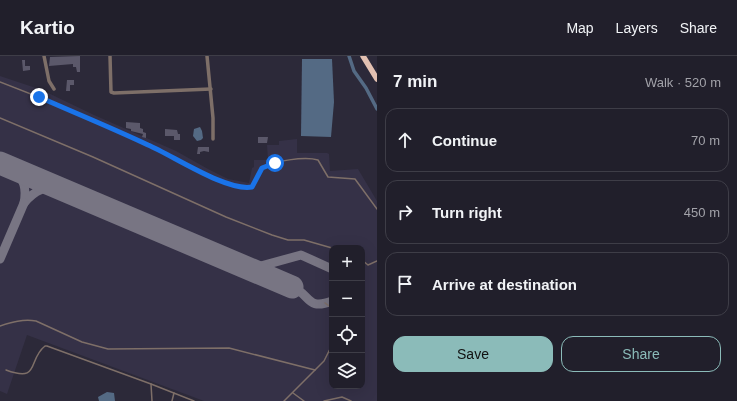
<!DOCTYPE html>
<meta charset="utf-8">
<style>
:root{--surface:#211f2b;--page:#2d2c37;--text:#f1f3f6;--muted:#a2a2a9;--line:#3e3d47;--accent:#8bbbb9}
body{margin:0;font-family:Helvetica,sans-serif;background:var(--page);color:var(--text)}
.controls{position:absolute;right:12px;bottom:12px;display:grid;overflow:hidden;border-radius:8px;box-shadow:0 4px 16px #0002}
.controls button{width:36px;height:36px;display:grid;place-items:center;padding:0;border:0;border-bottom:1px solid var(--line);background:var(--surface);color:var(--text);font:20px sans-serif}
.stop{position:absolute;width:12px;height:12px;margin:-9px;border:3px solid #1a73e8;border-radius:50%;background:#fff}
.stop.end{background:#1a73e8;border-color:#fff;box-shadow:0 1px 4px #0008}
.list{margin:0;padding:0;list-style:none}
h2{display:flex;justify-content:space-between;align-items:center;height:52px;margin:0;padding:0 16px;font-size:17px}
h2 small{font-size:13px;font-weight:400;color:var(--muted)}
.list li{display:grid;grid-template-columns:26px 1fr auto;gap:12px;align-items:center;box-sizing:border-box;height:64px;margin:0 8px 8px;padding:0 8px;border:1px solid var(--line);border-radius:12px}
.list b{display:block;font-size:15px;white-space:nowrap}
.list em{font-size:13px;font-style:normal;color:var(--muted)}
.actions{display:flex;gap:8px;padding:12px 16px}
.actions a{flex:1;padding:9px 0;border:1px solid var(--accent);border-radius:12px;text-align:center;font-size:14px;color:var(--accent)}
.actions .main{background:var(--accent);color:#111}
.icon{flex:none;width:22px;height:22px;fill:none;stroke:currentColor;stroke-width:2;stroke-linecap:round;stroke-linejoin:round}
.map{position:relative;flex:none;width:377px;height:345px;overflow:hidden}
header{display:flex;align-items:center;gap:24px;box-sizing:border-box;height:56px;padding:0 20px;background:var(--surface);border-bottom:1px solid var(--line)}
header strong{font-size:19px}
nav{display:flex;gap:22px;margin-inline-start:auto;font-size:14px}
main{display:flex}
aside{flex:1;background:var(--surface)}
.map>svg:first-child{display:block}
</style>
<header>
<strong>Kartio</strong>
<nav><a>Map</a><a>Layers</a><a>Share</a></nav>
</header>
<main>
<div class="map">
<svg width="377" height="345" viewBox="0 0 377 345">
<rect width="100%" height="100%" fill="#2c2939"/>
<path fill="#353147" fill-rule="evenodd" d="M0,20L42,34L94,59L176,95L208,113L228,123L249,127L252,112L254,111V104H268L267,89H279V85L297,83V97H327L329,98L330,115L358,113L377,145V345H204L27,279L7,338L0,335ZM332,192H362V330H332Z"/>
<g fill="#546a84">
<polygon points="302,3 332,3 334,46 331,81 301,80"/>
<polygon points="200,71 202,75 203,82 201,84 197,85 193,80 194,73"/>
<polygon points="107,336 114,337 115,345 99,345 98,341"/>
</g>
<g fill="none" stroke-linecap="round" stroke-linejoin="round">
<polyline stroke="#546a84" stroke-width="3.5" points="349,0 354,15 366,32 377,53"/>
<g stroke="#787583" stroke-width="9">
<path d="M14,113C24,123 27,133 24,147C35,134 46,129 62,133"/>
<polyline points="0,203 24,147"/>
<polyline points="248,212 254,212 301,199 332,213"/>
<path d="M292,231C311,238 306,255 332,245"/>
</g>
<polyline stroke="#787583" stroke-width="23" points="0,107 292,231"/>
</g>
<g fill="#5b586a">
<polygon points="80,0 80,16 77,16 76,11 73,11 73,8 49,10 50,1"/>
<polygon points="22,4 25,4 25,10 30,10 30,14 23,15"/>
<polygon points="67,24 74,24 74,29 70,29 70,35 66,35"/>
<polygon points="126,66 140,67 140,72 143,73 143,76 146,77 146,82 142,81 143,78 131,75 131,73 126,72"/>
<polygon points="165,73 177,74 178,78 180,78 180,84 174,84 174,80 165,80"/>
<polygon points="258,81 268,81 267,87 258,87"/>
<polygon points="198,91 209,91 209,96 204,95 200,96 200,98 197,98"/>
</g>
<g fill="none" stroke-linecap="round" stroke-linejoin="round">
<g stroke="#7e6f68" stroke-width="1.5">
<path d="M0,26C50,45 100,66 149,89C173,100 226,135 252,131L262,112C273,105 305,100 318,104L328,121L355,123L377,153"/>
<polyline points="0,62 93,101 226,161 272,179 288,184 304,184 332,192"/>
<polyline points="362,204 368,209 377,205"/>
<polyline points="325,247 332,252"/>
<path d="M0,270C12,266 23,263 36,265L82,286L108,293L229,292L315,314"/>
<path d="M6,314C41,327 27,304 45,290H47L151,328L152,345"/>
<polyline points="151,328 194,345"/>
<polyline points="293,337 304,345"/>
<polyline points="172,345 174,337"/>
<polyline points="284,345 324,305 332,289"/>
<polyline points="324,345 342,341 351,345"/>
</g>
<g stroke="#7e6f68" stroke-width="3.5">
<polyline points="44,0 49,25 54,33"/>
<polyline points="110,0 111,36 114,37 211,33"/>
<polyline points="207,0 213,62 213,83"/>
</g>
<polyline stroke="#e2c0b1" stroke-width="5.5" points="363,0 377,23"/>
</g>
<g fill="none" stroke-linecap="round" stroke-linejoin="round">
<path stroke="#1a73e8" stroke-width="5" d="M39,41C75,57 112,72 148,89C172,99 227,136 252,131L262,112L275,107"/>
</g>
</svg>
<div class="controls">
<button>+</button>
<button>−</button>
<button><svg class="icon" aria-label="locate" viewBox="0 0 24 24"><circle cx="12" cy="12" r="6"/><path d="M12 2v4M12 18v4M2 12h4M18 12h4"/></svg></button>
<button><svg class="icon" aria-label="layers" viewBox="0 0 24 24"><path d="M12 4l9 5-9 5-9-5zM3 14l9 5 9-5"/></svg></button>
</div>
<div class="stop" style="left:275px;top:107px"></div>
<div class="stop end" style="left:39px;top:41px"></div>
</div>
<aside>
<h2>7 min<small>Walk · 520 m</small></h2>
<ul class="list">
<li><svg class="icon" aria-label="ahead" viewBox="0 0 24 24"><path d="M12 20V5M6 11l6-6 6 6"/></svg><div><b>Continue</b></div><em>70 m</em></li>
<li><svg class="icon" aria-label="right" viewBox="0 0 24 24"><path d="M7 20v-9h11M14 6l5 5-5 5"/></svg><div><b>Turn right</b></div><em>450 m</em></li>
<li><svg class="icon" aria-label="arrive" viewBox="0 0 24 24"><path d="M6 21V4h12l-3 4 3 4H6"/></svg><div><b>Arrive at destination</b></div></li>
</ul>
<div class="actions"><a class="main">Save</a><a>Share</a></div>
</aside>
</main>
